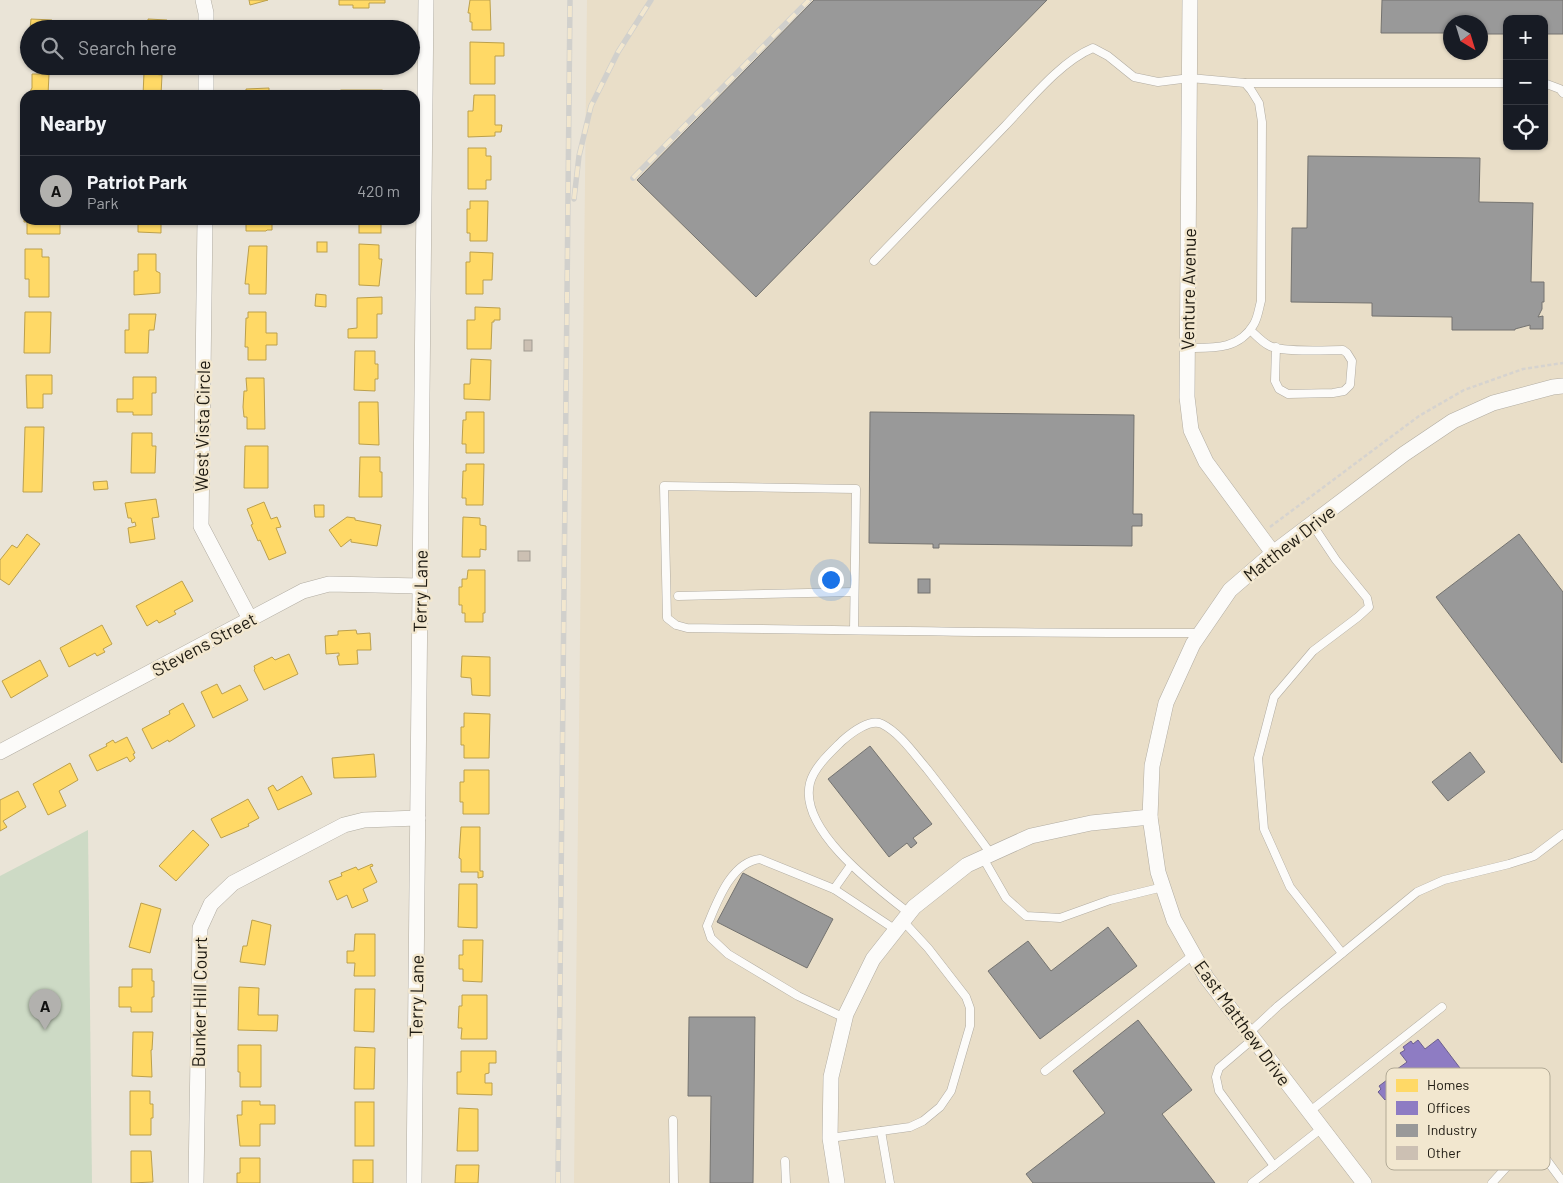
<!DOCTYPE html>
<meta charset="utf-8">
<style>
:root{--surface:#171b24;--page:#20242c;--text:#f1f3f6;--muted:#9ea1a6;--line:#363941;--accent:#b2b1ae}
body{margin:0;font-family:Barlow,sans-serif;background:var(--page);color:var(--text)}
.controls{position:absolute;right:15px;top:15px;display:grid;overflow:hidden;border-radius:10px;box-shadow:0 1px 4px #0004}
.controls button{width:45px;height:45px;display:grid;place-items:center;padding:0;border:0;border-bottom:1px solid var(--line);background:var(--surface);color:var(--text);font:25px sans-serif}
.compass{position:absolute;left:1443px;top:15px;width:45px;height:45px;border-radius:50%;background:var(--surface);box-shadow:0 1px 4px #0004;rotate:142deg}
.you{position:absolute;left:830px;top:579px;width:18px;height:18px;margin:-12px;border:4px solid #fff;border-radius:50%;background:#1a73e8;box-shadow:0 0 0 8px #1a73e833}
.badge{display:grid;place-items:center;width:32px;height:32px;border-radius:50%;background:var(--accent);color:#111;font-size:16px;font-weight:700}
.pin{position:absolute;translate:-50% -41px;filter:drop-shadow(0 1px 2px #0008)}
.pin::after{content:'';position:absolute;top:26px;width:18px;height:15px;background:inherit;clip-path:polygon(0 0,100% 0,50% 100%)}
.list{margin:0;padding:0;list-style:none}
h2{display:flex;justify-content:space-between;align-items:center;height:65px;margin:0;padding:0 20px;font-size:21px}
h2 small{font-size:16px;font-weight:400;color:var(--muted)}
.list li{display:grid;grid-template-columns:32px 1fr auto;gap:15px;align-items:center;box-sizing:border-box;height:70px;padding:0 20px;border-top:1px solid var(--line)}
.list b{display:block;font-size:19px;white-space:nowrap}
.list p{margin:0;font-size:16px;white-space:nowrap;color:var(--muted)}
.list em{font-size:16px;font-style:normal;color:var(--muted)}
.icon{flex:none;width:28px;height:28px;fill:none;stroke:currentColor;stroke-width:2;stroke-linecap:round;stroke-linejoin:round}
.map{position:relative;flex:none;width:1563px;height:1183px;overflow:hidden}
.search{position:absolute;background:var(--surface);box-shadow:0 1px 4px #0004;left:20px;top:20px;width:400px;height:55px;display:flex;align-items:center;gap:12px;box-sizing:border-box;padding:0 18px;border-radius:28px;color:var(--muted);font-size:19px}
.panel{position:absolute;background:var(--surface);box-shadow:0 1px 4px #0004;left:20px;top:90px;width:400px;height:135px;border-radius:15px}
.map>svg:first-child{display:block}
</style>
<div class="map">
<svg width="1563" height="1183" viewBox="0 0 1563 1183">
<rect width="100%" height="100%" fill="#eae4d7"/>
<path fill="#e9dec8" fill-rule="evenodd" d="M587,0H1563V1183H574ZM1507,19H1544V146H1507ZM1450,22H1480V52H1450Z"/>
<polygon fill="#cddac5" points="88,830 92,1183 0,1183 0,876"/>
<g fill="#ffd966" stroke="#bca04c">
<polygon points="249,0 268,0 250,5"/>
<polygon points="339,0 385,0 385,3 369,3 369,8 353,8 353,5 339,5"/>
<polygon points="470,0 490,0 491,30 472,30 472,22 470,22 470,13 468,13"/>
<polygon points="31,19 52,20 52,29 30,29"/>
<polygon points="148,19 167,20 166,29 148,29"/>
<polygon points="470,42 504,43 504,56 495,56 495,84 470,84"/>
<polygon points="144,73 162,75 161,95 143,95"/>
<polygon points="32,74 49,74 48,95 28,95 32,88"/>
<polygon points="269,88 269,95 246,95 246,89"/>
<rect x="341" y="90" width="41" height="5"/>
<polygon points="474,95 495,95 495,125 502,125 501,132 495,132 495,136 468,137 468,111 473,111"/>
<polygon points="468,148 486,148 486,156 491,156 491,180 486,180 486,189 468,189"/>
<polygon points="24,194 25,220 60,220 60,234 27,234 27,222 24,222"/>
<polygon points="470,201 488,201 487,241 470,241 470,233 467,233 467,209 470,209"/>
<polygon points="138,220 161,220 161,233 138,232"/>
<polygon points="246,220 267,220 267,223 272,223 272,230 267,230 266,231 246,231"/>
<rect x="359" y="220" width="22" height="13"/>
<rect x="317" y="242" width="10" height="10"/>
<polygon points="359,244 379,245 379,259 382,259 379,286 359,285"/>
<polygon points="249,246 267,246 266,294 249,294 249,284 245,284"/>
<polygon points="25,249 42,249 42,257 49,257 49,297 29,297 29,279 25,279"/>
<polygon points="470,252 493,253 492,280 483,280 483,294 466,294 466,262 470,262"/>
<polygon points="138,254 156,254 156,271 160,273 160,293 134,295 134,271 138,271"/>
<polygon points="316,294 326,295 326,307 315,306"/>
<polygon points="382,297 382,314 377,314 377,338 348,338 348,329 357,328 357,298"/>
<polygon points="475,307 500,308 500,320 494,320 494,322 492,322 491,349 467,349 467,320 475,320"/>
<polygon points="25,312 51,312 50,353 24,353"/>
<polygon points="248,312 266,312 266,333 277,333 277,345 266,345 266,360 248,360 248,347 245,347 246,318 248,318"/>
<polygon points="129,314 156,314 154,330 149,330 148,353 125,353 125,330 129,330"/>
<polygon points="355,351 375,351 375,364 378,364 378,379 375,379 375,391 354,390"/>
<polygon points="471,359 491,360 490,400 464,399 464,384 470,384"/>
<polygon points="26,375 52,375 52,394 43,394 43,408 27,408"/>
<polygon points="133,377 156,377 156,393 152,393 152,415 133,415 133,412 117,412 117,399 133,399"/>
<polygon points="246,378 264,378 265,429 247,429 247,417 244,417 243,407 244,391 247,391"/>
<polygon points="359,402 378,402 379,445 359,444"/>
<polygon points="466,412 484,412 484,453 466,453 466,444 462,444 463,420 466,420"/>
<polygon points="25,427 44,427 42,492 23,492"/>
<polygon points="132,433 152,433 152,446 156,446 155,473 131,473"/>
<polygon points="245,446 268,446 268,488 244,488"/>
<polygon points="360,457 380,457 380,472 382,472 382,497 359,497"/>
<polygon points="466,464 484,464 483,505 466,505 466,498 462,498 463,471 466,471"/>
<polygon points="107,481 108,489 94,490 93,482"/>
<polygon points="156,499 159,517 152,518 155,539 130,543 128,528 136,526 135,522 132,523 131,518 128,518 125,503"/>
<polygon points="264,502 271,519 277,517 281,527 276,528 286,553 269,560 260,540 258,541 251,525 253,524 247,509"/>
<polygon points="314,505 324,505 324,517 315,517"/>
<polygon points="347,517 355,518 355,520 381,525 377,546 351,542 351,539 341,547 329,530"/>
<polygon points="463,517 480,518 480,525 486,526 486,550 480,549 480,557 462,557"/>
<polygon points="27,534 40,544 9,585 0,579 0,560 12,545 17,548"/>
<polygon points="468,570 485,570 485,613 483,613 483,622 465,622 465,613 462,613 462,605 459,605 459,587 462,587 462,579 467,579"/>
<polygon points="182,581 193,601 174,611 176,614 159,623 157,620 147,626 136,606"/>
<polygon points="102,625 112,644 103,649 105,652 97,656 95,653 69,667 60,648"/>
<polygon points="356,630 357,634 370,633 371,650 357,650 358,664 339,665 337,656 339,656 339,653 326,654 325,636 338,635 338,631"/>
<polygon points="289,654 298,674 264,690 254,670 255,669 254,666 272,657 275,660"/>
<polygon points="462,656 490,657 490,696 472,695 471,678 461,677"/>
<polygon points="40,660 48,676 11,698 2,681"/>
<polygon points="217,684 222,694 240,685 248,700 213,718 201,692"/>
<polygon points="183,703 195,726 169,742 168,740 152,749 142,729 170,714 169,711"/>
<polygon points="464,713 490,714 489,758 464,758 464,745 461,745 461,727 464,727"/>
<polygon points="127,737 135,753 133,754 135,758 130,762 127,757 97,771 89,755 107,746 106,744 113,740 115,743"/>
<polygon points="374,754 376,777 334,778 332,758"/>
<polygon points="70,763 78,780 59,791 66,806 48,815 33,784"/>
<polygon points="464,770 489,770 489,814 463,814 463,802 460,802 460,782 464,782"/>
<polygon points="302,776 312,794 278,810 268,788 273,785 277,791"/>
<polygon points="18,791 26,807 3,821 7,827 0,831 0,800"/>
<polygon points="248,799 259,818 248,824 249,826 221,838 211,819"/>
<polygon points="461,827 480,827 480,871 483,871 483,877 478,878 478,872 461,872 461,859 459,858"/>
<polygon points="193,830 209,845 176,881 159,866"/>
<polygon points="372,864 373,866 370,867 377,882 363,889 368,901 352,908 347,895 337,900 329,881 342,876 341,873 356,867 358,870"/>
<polygon points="459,884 477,884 477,928 458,927"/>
<polygon points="141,903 161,909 150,953 129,947"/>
<polygon points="252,920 271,925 265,965 240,962 243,946 247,946"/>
<polygon points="355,934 375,934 375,976 354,976 355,963 347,963 347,951 354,951"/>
<polygon points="463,940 483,940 482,982 463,981 463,969 459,969 459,955 463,955"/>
<polygon points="132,969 152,969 152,981 154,981 154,997 152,997 152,1012 131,1012 131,1007 119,1007 119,987 132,987"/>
<polygon points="239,987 259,988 258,1015 278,1015 277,1031 238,1030"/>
<polygon points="355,989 375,989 374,1032 354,1031"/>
<polygon points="462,995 487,995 487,1039 461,1039 462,1028 458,1028 459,1006 462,1006"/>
<polygon points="133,1032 153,1032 152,1050 151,1050 152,1077 132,1076"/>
<polygon points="238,1045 261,1045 261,1087 240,1087 240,1072 238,1072"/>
<polygon points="355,1047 375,1048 374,1089 354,1089"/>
<polygon points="461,1051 496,1051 496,1063 489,1063 489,1073 485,1074 485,1083 492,1083 492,1095 457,1094 457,1072 461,1072"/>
<polygon points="130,1091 150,1091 150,1104 153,1104 153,1118 151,1118 151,1135 130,1135"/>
<polygon points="242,1101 260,1101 260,1105 275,1105 275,1124 260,1124 260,1146 240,1146 237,1115 242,1115"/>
<rect x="355" y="1102" width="19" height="44"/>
<polygon points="459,1108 478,1109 478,1151 457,1151"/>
<polygon points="131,1151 151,1151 153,1182 131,1183"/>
<polygon points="240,1158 260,1158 260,1183 237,1183 237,1173 240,1173"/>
<rect x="353" y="1160" width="20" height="23"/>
<polygon points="456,1165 479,1165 478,1183 455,1183"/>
</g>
<polygon fill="#8e7cc3" stroke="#6c5f8e" points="1438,1039 1463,1072 1419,1106 1417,1103 1401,1115 1388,1097 1385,1100 1378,1092 1381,1089 1379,1086 1395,1074 1393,1072 1407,1062 1400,1053 1405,1050 1403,1047 1411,1041 1413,1044 1418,1040 1425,1049"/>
<g fill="#999" stroke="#747370">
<polygon points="814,0 1047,0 756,297 637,180"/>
<polygon points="1382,0 1563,0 1563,34 1544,34 1544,19 1507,19 1507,34 1480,34 1480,22 1450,22 1450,33 1381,33"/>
<polygon points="1308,156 1480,158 1479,202 1533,203 1531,282 1544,282 1544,302 1542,302 1542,309 1538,317 1543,316 1543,329 1530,329 1530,325 1515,329 1515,330 1452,330 1452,317 1372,316 1372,303 1291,302 1292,228 1307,228"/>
<polygon points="870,412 1134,415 1133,514 1142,514 1142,526 1132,526 1132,546 942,544 939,544 939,548 933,548 933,544 869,543"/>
<polygon points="1519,534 1563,592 1562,763 1436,597"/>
<rect x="918" y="579" width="12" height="14"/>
<polygon points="870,746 932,824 913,838 917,843 911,848 907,843 889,857 828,779"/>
<polygon points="1470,752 1485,772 1448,801 1432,782"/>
<polygon points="743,873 833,919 807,968 717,922"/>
<polygon points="1108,927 1137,966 1040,1039 988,971 1028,941 1051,971"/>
<polygon points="689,1017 755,1017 753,1183 710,1183 711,1096 688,1096"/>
<polygon points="1138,1020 1192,1090 1162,1114 1215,1183 1033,1183 1026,1174 1105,1113 1073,1071"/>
</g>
<g fill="#ccc0b3" stroke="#a19b92">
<rect x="524" y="340" width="8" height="11"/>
<rect x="518" y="551" width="12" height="10"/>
</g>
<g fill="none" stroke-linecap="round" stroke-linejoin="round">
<defs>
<g id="service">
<polyline points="1245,83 1507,83"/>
<polyline points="1544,83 1560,89 1563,93"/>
<path d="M874,261C918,216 961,171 1005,126C1029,101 1061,61 1093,48L1108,56L1134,77L1158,82L1190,78L1245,83L1251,90L1259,103L1262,122L1261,301C1259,308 1258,317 1254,324C1239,350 1213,348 1187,348"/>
<path d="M1250,330C1256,335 1261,341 1268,345C1279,353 1327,350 1343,350L1347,353L1352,361L1350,385L1344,391L1333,393L1288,394L1279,389L1275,381L1276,347"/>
<polyline points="1312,524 1336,560 1367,598 1369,607 1358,617 1313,651 1274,697 1258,758 1264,829 1290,887 1342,953"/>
<polyline points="678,596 854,592"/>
<path d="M854,630L856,489L664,486L667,618L676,625L687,628C858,630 1029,634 1201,633"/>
<polyline points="983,858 1006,898 1026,916 1060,918 1110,900 1163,887"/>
<polyline points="834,889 851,865"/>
<path d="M909,913C877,888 798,830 810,783C814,767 831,752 842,741C850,734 870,718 882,724C900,733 914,754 927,769C949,797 970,825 991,854"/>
<path d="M845,1018L798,996L728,954L711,938L707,926C717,902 731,862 760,859L834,889L896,930"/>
<polyline points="1249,1033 1278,1006 1417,892 1444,880 1509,864 1534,856 1563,834"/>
<polyline points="1253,1039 1219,1068 1216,1077 1219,1091 1274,1166"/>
<polyline points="1045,1071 1193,955"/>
<polyline points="1309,1112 1442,1007"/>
<polyline points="673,1120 674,1183"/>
<polyline points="881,1131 890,1183"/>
<polyline points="830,1138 910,1127 923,1121 940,1107 951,1091 970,1026 970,1008 966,997 928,948 903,921"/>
<polyline points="785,1161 786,1183"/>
<polyline points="1252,1183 1322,1128"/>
<polyline points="1492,1183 1513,1160 1529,1150 1546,1159 1563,1182"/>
</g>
<g id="minor">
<polyline points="203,0 206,13 206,29"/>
<polyline points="1190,0 1187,397 1191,430 1206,462 1273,553"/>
<polyline points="206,95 206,66"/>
<polyline points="205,220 201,526 250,619"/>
<polyline points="0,752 303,591 329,584 420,586"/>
<polyline points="196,1183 200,928 211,904 233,883 344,825 364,820 418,818"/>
<polyline points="414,1183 426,0"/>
<polyline points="837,1183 830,1138 831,1077 846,1014 873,959 914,907 967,865 1031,836 1091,823 1150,817"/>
<polyline points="1364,1183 1206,977 1174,920 1158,872 1150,817 1152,766 1166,703 1193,644 1230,590 1273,553 1404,454 1453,421 1493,403 1553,387 1563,386"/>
</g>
</defs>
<use href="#service" stroke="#b1aca2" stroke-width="9"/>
<use href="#minor" stroke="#b1aca2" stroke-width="16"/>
<polyline stroke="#d6d3cf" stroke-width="2.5" stroke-dasharray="4 2.5" stroke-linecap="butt" points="1270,527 1419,416 1464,390 1523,369 1563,363"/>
<use href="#service" stroke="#fcfbf9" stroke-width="8"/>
<use href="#minor" stroke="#fcfbf9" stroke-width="15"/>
<defs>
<g id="rail">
<polyline points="633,178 809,0"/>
<polyline points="574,199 579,156 591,106 618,52 651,0"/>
<polyline points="558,1183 570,0"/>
</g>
</defs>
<use href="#rail" stroke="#d1d0cc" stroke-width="5.5"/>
<use href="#rail" stroke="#f2e7cf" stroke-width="4" stroke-dasharray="11" stroke-linecap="butt"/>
</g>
<g text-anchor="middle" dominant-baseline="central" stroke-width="5" stroke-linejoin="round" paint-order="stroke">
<g font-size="18" fill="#1e1a11" stroke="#f2e7cf">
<text transform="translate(1188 289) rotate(-89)">Venture Avenue</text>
<text transform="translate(202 426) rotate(-89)">West Vista Circle</text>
<text transform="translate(1289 543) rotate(-38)">Matthew Drive</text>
<text transform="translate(420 591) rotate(-89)">Terry Lane</text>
<text transform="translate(204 644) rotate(-28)">Stevens Street</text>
<text transform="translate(416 996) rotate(-89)">Terry Lane</text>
<text transform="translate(199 1002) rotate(-89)">Bunker Hill Court</text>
<text transform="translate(1243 1023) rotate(54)">East Matthew Drive</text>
</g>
</g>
<rect x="1386" y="1068" width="164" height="102" rx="8" fill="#f2e7cf" stroke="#b2aa96" stroke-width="1"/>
<rect x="1396" y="1079" width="22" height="13" fill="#ffd966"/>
<rect x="1396" y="1101" width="22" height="14" fill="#8e7cc3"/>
<rect x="1396" y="1124" width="22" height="13" fill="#999"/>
<rect x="1396" y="1146" width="22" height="14" fill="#ccc0b3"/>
<g font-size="14" fill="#1e1a11">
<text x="1427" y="1090">Homes</text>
<text x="1427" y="1113">Offices</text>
<text x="1427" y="1135">Industry</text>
<text x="1427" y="1158">Other</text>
</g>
</svg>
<div class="controls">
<button>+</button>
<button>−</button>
<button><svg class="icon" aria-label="locate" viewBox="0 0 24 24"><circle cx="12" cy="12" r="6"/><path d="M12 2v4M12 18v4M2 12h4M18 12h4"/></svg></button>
</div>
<svg class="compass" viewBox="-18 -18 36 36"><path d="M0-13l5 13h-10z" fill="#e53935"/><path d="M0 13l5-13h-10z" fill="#9ea1a6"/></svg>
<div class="you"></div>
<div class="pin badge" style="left:45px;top:1030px">A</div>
<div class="search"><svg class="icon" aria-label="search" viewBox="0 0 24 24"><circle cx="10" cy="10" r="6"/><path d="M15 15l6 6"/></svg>Search here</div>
<section class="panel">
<h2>Nearby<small></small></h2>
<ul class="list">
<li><span class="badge">A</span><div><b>Patriot Park</b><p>Park</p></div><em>420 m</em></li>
</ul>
</section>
</div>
